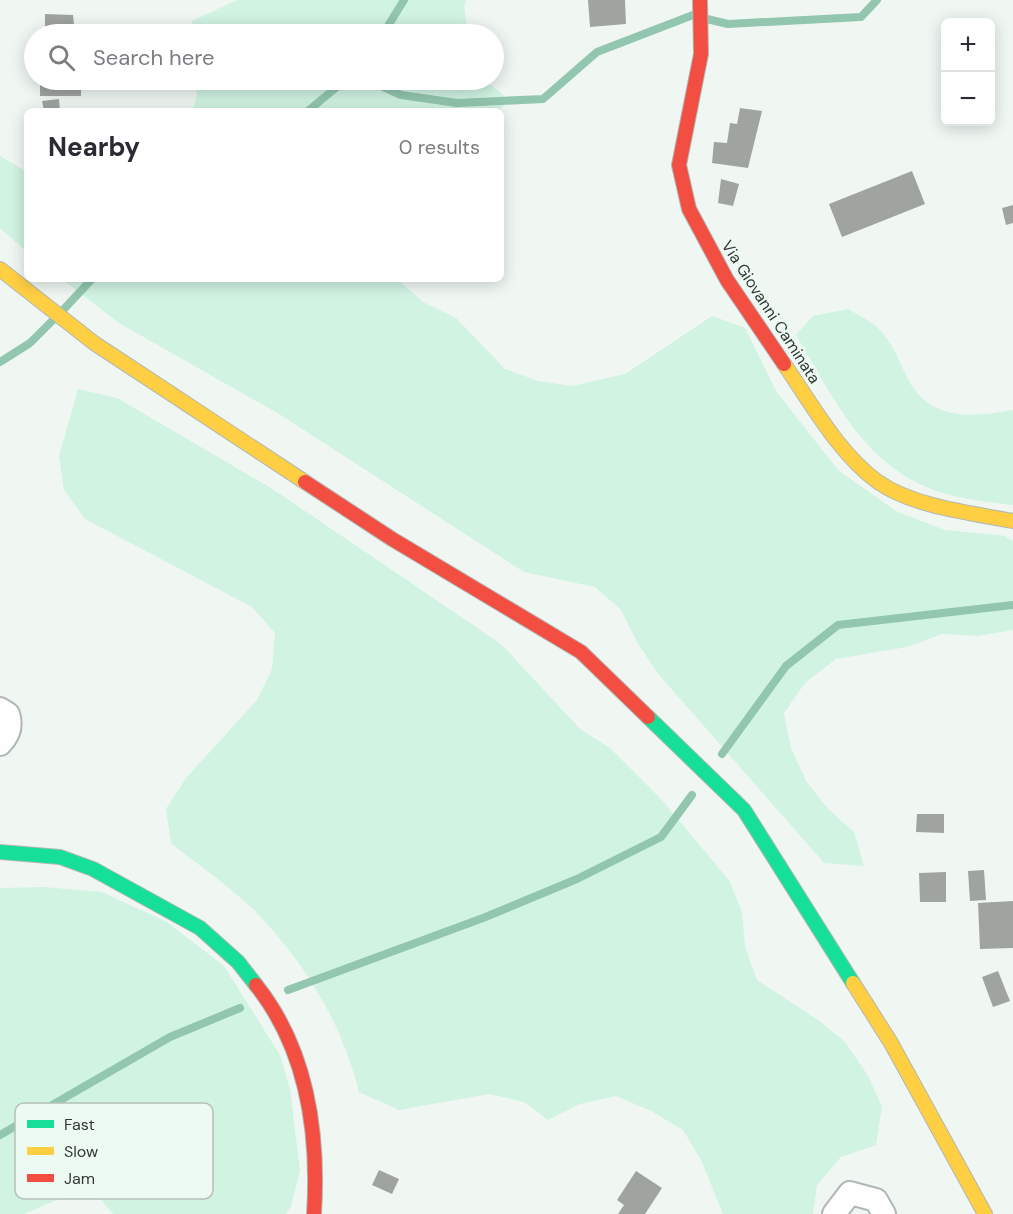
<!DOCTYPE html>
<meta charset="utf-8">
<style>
:root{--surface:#fff;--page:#f2f2f3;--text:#2b2b33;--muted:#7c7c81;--line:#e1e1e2}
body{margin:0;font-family:"DM Sans",sans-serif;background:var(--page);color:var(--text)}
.controls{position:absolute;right:18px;top:18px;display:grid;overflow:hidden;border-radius:9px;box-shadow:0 3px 15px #0003}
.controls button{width:54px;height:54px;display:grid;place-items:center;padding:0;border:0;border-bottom:2px solid var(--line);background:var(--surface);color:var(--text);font:30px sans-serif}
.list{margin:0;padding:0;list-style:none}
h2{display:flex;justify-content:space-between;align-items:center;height:78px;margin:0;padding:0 24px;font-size:26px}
h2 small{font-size:20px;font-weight:400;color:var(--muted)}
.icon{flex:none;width:33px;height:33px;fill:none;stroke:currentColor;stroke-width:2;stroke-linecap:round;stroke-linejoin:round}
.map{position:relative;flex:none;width:1013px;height:1214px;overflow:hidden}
.search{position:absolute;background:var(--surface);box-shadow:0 3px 15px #0003;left:24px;top:24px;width:480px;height:66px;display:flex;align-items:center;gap:15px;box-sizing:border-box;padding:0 21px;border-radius:33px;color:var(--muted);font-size:22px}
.panel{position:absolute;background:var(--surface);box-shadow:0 3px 15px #0003;left:24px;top:108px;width:480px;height:174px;border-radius:9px}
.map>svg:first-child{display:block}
</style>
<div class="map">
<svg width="1013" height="1214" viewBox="0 0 1013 1214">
<rect width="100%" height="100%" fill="#f0f7f3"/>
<g fill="#d0f3e2">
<polygon points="237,0 466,0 464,7 468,34 193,34 192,21"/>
<polygon points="196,80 485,80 509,100 498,111 192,111 197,95"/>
<polygon points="0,156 27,172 27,252 0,228"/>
<polygon points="62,279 397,279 423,302 456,318 505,369 538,381 572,386 625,374 712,316 745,328 776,391 838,470 896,511 945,530 1005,536 1013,541 1013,630 978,636 942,634 907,647 836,659 805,683 784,713 791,748 806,781 828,809 854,832 864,866 824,863 660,676 638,644 621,610 595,587 524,572 279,414 119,323"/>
<path d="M848,309C858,315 871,321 879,329C896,346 901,370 914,389C938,422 979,416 1013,410V505C995,503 976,501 959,497C870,479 838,405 796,335L813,316Z"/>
<path d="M78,389L117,398L271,488L501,644L580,729L610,748L660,798L729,880L742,912L745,947L757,980L818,1020L844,1041L867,1074L882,1106L876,1145L841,1157L817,1185L813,1214H723L701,1160L683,1130L651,1111L616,1096L580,1104L548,1120L524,1102L489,1094L399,1110L359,1092C342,1023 304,961 254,910C229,886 198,865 171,843L166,809L186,778L257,700L272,669L275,633L252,607L85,519L64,490L59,456Z"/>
<polygon points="44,887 102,892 167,922 224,966 280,1055 290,1089 300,1170 291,1207 286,1214 113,1214 96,1193 59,1199 24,1214 0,1214 0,888"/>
</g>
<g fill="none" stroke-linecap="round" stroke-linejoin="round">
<g stroke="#93c6ae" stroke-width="8">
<polyline points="707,19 728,24 861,17 877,0"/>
<polyline points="383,34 404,0"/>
<polyline points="368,80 401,95 457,103 543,99 597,52 693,15"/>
<polyline points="308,111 345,80"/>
<polyline points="64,309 92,279"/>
<polyline points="0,362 30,343 54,319"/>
<polyline points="722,754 786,666 838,625 1013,605"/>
<polyline points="288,990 483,918 577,879 661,837 692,795"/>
<polyline points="0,1135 170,1037 240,1008"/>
</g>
</g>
<g fill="#9fa4a1">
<polygon points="588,0 625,0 626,24 590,27"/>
<polygon points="45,14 73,15 75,34 59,34 59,27 45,27"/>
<rect x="40" y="80" width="41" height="16"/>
<polygon points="59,99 60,111 44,111 42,101"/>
<polygon points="740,108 762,111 748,168 712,163 714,142 727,143 730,123 737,124"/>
<polygon points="912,171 925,204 842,237 829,204"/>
<polygon points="721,179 739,184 733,206 718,203"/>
<polygon points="1013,205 1013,223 1006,225 1002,208"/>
<polygon points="917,814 944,814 944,833 916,832"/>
<polygon points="984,870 986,900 970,901 968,871"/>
<polygon points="946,872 946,902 920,902 919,873"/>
<polygon points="1013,901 1013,948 980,949 978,903"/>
<polygon points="998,971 1010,1001 993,1007 982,977"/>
<polygon points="379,1170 399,1179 392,1194 372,1185"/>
<polygon points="636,1171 662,1188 645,1214 618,1214 624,1205 617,1200"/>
</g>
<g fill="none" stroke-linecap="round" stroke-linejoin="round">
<defs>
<g id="street">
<path d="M0,709L8,714C12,726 9,735 0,744"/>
<polyline points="834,1214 850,1193 876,1200 884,1214"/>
</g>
<g id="fast">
<polyline points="648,717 744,810 853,983"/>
<polyline points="0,852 60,857 93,869 200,928 238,962 256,985"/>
</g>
<g id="slow">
<polyline points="0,269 94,343 305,482"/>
<path d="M784,364C811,403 839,454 878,482C914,507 971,513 1013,521"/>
<polyline points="853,983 891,1043 985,1214"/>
</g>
<g id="jam">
<polyline points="700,0 701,54 679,165 689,209 727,280 784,364"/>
<polyline points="305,482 392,539 581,652 648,717"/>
<path d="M256,985C307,1049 319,1134 314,1214"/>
</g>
</defs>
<use href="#street" stroke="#b1b7b4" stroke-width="26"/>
<use href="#fast" stroke="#b1b7b4" stroke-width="16"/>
<use href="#slow" stroke="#b1b7b4" stroke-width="16"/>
<use href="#jam" stroke="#b1b7b4" stroke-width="16"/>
<use href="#street" stroke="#fdfefd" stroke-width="22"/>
<use href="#fast" stroke="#16e098" stroke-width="14"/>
<use href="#slow" stroke="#ffcf43" stroke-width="14"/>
<use href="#jam" stroke="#f24e42" stroke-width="14"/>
</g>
<g text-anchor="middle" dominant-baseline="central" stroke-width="6" stroke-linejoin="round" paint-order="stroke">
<g font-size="16" fill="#333835" stroke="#edfaf3">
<text transform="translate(771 312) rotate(57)">Via Giovanni Caminata</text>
</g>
</g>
<rect x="15" y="1103" width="198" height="96" rx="9" fill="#edfaf3" stroke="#b5c0ba" stroke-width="1.5"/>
<rect x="27" y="1120" width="27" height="8" fill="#16e098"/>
<rect x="27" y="1147" width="27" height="8" fill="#ffcf43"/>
<rect x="27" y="1174" width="27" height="8" fill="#f24e42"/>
<g font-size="16" fill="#333835">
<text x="64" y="1130">Fast</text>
<text x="64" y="1157">Slow</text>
<text x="64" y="1184">Jam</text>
</g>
</svg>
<div class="controls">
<button>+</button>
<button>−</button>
</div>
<div class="search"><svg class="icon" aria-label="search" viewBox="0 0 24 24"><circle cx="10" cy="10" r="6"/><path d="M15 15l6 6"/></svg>Search here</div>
<section class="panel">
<h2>Nearby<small>0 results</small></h2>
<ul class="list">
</ul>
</section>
</div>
